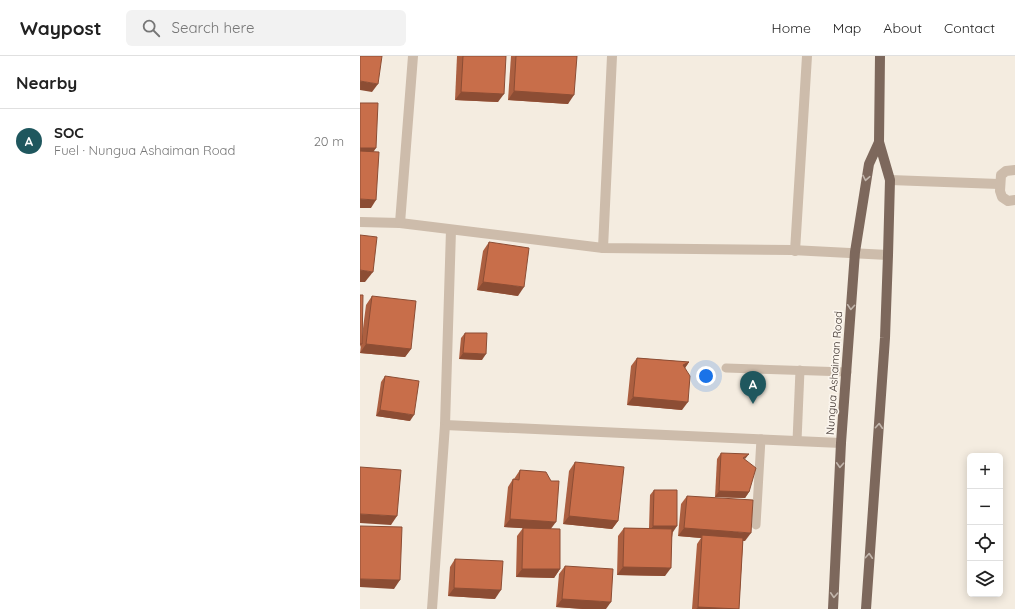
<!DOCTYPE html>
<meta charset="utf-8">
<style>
:root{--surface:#fff;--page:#f2f2f2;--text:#222;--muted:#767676;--line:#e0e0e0;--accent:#1f575e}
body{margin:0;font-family:Quicksand,sans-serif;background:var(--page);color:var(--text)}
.controls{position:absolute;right:12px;bottom:12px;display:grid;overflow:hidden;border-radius:6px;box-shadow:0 2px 10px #0003}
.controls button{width:36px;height:36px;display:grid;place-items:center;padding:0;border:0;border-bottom:1px solid var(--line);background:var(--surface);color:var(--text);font:20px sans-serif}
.you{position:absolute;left:346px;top:320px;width:14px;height:14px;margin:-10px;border:3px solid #fff;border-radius:50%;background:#1a73e8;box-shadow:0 0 0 6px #1a73e833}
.badge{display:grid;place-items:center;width:26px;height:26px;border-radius:50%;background:var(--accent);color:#fff;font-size:13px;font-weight:700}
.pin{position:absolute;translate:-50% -33px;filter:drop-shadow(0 1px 2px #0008)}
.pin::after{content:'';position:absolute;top:21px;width:14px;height:12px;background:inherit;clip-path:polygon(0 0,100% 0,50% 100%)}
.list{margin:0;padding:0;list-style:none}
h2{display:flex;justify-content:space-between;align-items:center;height:52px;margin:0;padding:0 16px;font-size:17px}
h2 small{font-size:13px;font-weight:400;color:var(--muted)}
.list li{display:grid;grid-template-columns:26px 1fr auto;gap:12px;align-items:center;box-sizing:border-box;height:64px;padding:0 16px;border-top:1px solid var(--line)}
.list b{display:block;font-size:15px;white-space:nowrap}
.list p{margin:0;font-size:13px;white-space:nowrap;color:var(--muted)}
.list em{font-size:13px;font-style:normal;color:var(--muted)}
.icon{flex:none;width:22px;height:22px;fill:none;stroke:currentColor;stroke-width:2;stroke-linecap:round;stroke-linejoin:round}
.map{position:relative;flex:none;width:655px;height:553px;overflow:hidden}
header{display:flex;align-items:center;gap:24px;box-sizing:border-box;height:56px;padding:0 20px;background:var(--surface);border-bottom:1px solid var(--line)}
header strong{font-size:19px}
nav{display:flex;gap:22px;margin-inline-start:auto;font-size:14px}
.search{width:280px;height:36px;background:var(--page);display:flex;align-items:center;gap:10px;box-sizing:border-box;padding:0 14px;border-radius:6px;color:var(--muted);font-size:15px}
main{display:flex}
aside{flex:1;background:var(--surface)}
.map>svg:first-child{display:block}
</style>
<header>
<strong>Waypost</strong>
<div class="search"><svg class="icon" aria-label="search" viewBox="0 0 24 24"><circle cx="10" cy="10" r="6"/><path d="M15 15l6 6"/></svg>Search here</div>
<nav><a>Home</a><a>Map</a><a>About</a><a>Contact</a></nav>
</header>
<main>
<aside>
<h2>Nearby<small></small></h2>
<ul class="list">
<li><span class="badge">A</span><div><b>SOC</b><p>Fuel · Nungua Ashaiman Road</p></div><em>20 m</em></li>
</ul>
</aside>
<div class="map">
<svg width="655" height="553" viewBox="0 0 655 553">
<rect width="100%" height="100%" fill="#f4ece0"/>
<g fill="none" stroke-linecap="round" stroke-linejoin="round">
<g stroke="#cdbcab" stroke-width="9">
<polyline points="366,312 487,316"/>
<polyline points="437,385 440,314"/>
<polyline points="396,469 401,383"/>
</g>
<g stroke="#cdbcab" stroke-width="10">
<polyline points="655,114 646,115 641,119 640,135 642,141 648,145 655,144"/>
<polyline points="530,124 639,128"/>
<polyline points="0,166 40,167 243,192 432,194 528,199"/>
<polyline points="40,167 53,0"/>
<polyline points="243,192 252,0"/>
<polyline points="435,195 447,0"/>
<polyline points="85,369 481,387"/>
<polyline points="72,553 85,369 91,174"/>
</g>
<g stroke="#7d685c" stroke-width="10">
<polyline points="473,553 481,387 495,196 509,108 519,86"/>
<polyline points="506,553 525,282 528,199 530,124 519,86 520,0"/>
</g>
</g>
<g fill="#ac5f40">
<polygon points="97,0 146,0 138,46 95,44"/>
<polygon points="151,0 217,0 208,48 148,44"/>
<polygon points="129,186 158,240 117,234 123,195"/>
<polygon points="0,239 2,280 6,249 12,240 51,293 45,301 0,297 1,289 0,291"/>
<polygon points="105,277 122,304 99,303 101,282"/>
<polygon points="277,302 329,306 325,312 322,354 267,349 271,310"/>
<polygon points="25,320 50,365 16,360 21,326"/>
<polygon points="361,397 385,403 389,436 385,442 355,441 357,403"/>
<polygon points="215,406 258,465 252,473 203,468 209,415"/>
<polygon points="160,414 191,473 200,513 194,522 156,521 157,480 163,472 144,471 148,431 153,423 154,423"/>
<polygon points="294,434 313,476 305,520 257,519 258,480 264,472 289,472 290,439"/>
<polygon points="327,440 385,485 383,485 379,553 332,553 337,488 341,482 318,480 321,448"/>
<polygon points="95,503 135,543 88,540 90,511"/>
<polygon points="205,510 246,553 223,553 196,551 199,518"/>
</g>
<g fill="#8c4d34">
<polygon points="0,25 18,28 12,36 0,34"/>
<polygon points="154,35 214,39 208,48 148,44"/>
<polygon points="101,36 144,38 138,46 95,44"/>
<polygon points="0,92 16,92 10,101 0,100"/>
<polygon points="0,143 16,144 11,152 0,152"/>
<polygon points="0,214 13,216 5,226 0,226"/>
<polygon points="123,226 164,231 158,240 117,234"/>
<polygon points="6,288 51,293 45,301 0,297"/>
<polygon points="103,297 126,298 122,304 99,303"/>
<polygon points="329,306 323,315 323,309"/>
<polygon points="273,341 328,346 322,354 267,349"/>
<polygon points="20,354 54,359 50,365 16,360"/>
<polygon points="389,398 385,403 383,402"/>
<polygon points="359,435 389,436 385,442 355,441"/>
<polygon points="0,458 37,460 31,469 0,467"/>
<polygon points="209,460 258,465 252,473 203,468"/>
<polygon points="150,463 196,466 190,474 144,471"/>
<polygon points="293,470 317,470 313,476 289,476"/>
<polygon points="324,472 391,477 385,485 342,482 342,479 341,482 318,480"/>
<polygon points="263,511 311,512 305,520 257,519"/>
<polygon points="162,513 200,513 194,522 156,521"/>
<polygon points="0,523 40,524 34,533 0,531"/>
<polygon points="94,532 141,534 135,543 88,540"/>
<polygon points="202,543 251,546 246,553 223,553 196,551"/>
<polygon points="338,551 373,553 336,553"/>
</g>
<g fill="#c86e4a" stroke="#8c4d34">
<polygon points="0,0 22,0 18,28 0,25"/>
<polygon points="103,0 146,0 144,38 101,36"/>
<polygon points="156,0 217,0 214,39 154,35"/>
<polygon points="0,47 18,47 16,92 0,92"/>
<polygon points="0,95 19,96 16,144 0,143"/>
<polygon points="0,179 17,181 13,216 0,214"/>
<polygon points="129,186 169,192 164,231 123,226"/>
<polygon points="0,239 3,239 2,288 0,288"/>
<polygon points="12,240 56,245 51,293 6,288"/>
<polygon points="105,277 127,277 126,298 103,297"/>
<polygon points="277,302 329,306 323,309 330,320 328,346 273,341"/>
<polygon points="25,320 59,325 54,359 20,354"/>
<polygon points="361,397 389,398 383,402 396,412 389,436 359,435"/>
<polygon points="215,406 264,411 258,465 209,460"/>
<polygon points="0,411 41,414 37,460 0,458"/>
<polygon points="160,414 186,416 191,425 199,425 196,466 150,463 153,423 159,424"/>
<polygon points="294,434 317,434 317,470 293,470"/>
<polygon points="327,440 393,444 391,477 324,472"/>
<polygon points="0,470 42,471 40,524 0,523"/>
<polygon points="163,472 200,473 200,513 162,513"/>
<polygon points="264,472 312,473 311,512 263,511"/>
<polygon points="342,479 383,482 379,553 338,551"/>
<polygon points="95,503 143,505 141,534 94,532"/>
<polygon points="205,510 253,513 251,546 202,543"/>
</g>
<defs><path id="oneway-chevron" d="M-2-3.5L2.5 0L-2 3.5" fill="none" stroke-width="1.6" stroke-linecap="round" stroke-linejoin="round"/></defs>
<g stroke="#c2b6ac">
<use href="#oneway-chevron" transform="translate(506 122) rotate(101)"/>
<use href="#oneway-chevron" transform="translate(491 251) rotate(94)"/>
<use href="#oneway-chevron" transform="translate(519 370) rotate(-86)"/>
<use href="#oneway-chevron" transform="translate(480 409) rotate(93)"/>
<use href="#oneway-chevron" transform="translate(509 500) rotate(-86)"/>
<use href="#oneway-chevron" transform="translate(474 539) rotate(93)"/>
</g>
<g text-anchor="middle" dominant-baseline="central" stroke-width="3.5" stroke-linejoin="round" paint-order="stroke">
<g font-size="11" fill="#3b302b" stroke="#fbf5ed">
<text transform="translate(474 317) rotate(-86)">Nungua Ashaiman Road</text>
</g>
</g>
</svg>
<div class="controls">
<button>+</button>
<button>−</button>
<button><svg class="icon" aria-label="locate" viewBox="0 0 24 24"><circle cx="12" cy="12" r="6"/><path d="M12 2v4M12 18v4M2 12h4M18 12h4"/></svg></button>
<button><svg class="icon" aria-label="layers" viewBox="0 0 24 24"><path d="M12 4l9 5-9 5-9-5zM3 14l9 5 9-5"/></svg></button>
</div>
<div class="you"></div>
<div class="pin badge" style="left:393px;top:348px">A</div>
</div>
</main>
